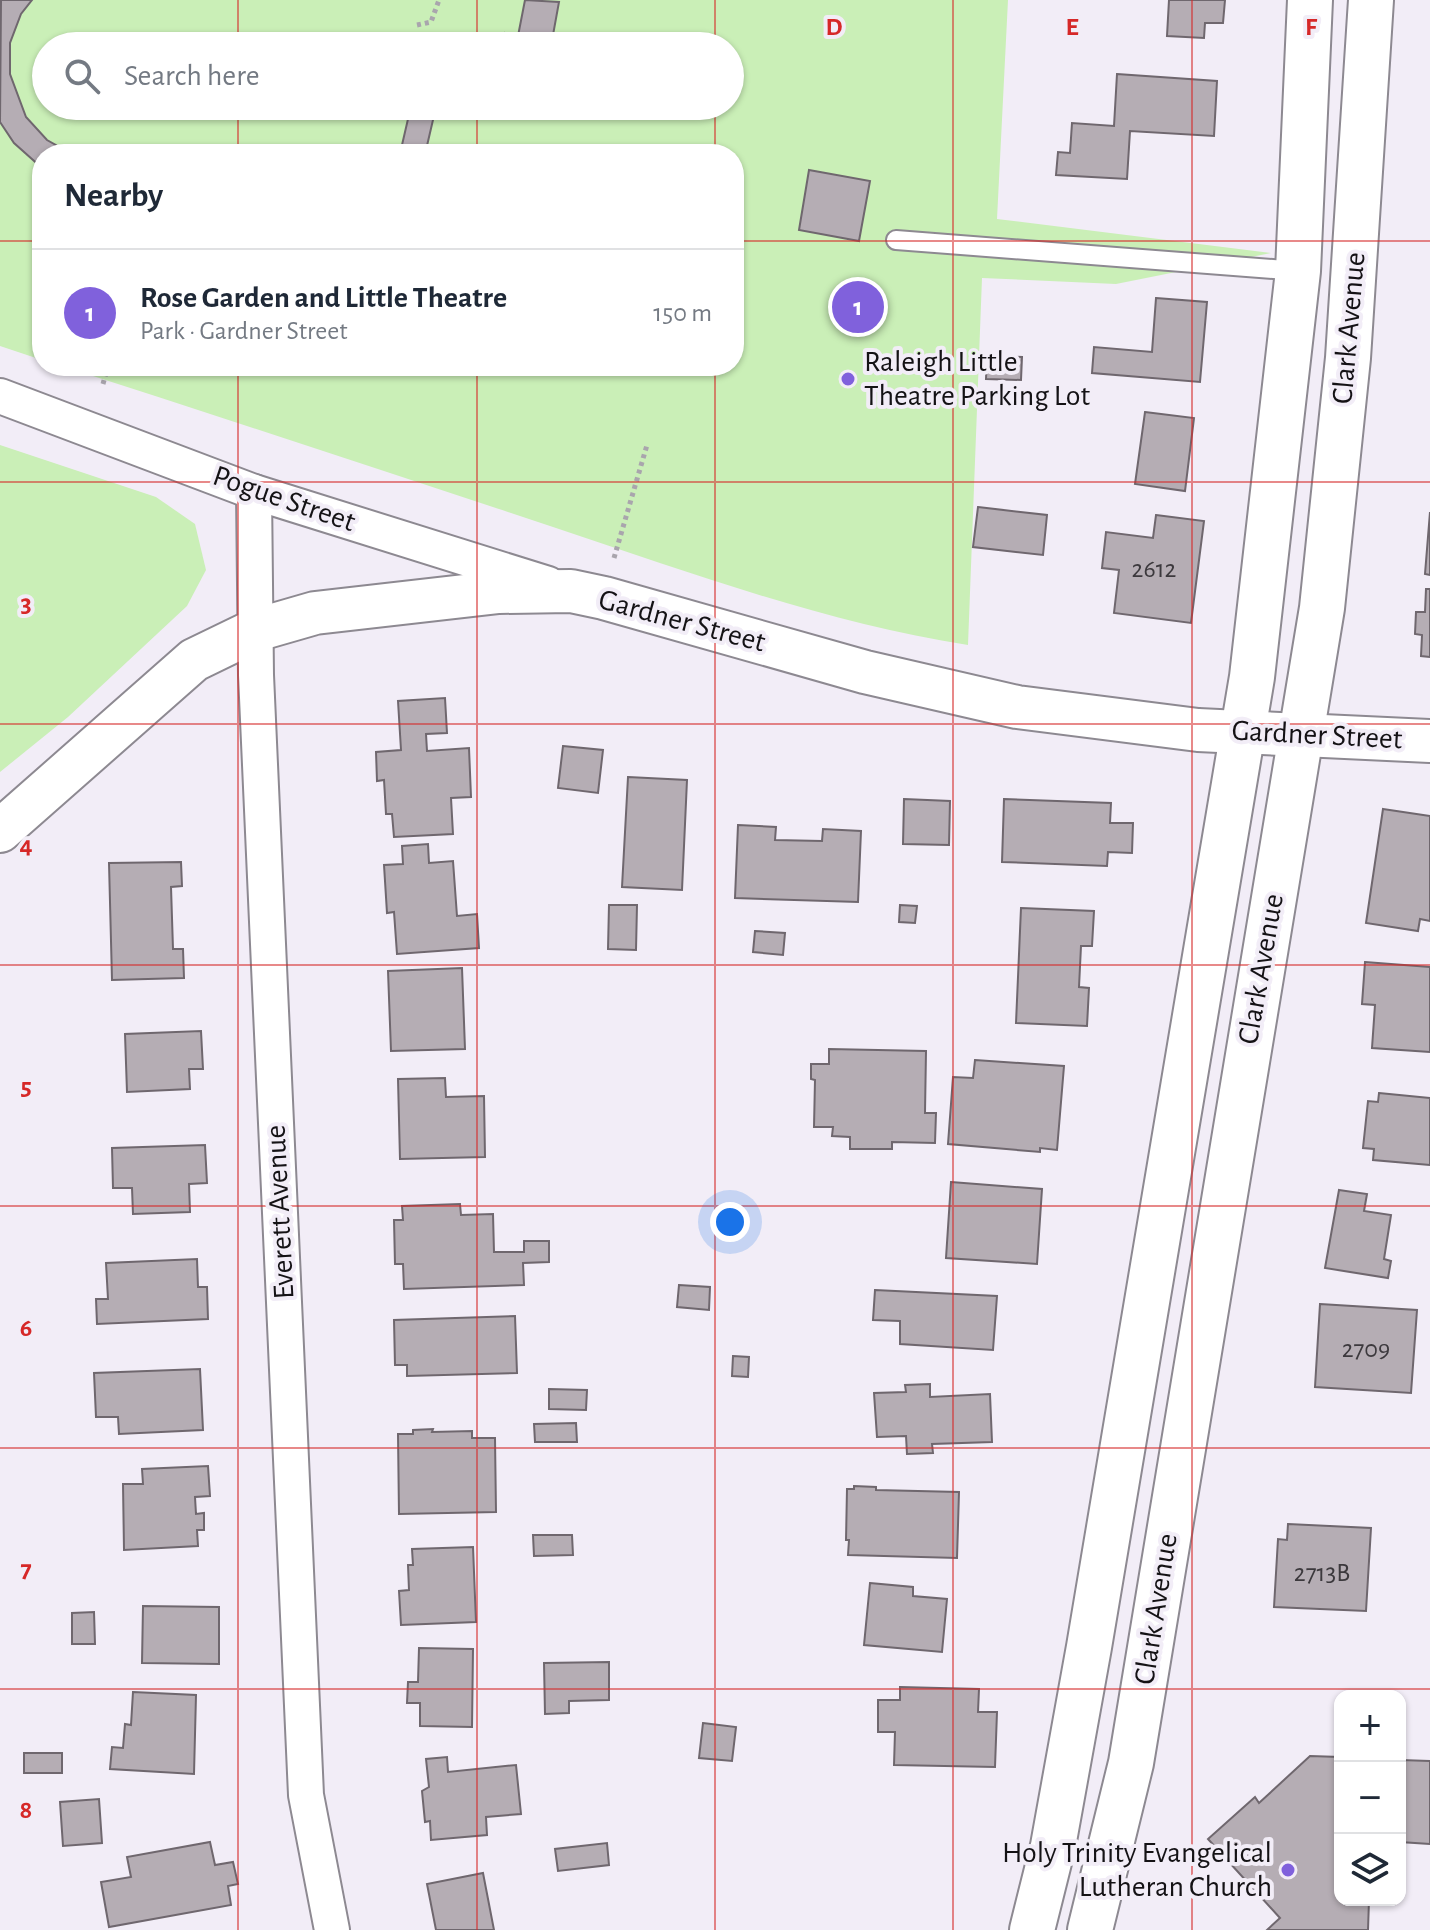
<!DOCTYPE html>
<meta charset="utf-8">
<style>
:root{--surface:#fff;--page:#f2f2f3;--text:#1f2937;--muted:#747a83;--line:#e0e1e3;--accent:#8061dc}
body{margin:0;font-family:"Alegreya Sans",sans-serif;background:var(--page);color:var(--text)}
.controls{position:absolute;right:24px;bottom:24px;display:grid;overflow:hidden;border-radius:16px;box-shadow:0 2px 6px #0004}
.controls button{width:72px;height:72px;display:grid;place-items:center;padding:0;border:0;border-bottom:2px solid var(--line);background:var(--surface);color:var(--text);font:40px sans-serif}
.you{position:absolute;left:730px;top:1222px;width:28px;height:28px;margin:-20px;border:6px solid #fff;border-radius:50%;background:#1a73e8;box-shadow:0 0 0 12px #1a73e833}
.badge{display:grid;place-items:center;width:52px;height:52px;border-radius:50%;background:var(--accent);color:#fff;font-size:26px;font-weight:700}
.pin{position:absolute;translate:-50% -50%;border:4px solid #fff;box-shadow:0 2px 8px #0006}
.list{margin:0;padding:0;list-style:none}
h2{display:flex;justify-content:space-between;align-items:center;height:104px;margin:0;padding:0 32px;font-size:34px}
h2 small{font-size:26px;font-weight:400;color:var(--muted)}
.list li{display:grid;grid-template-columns:52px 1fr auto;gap:24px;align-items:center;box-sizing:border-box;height:128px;padding:0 32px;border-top:2px solid var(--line)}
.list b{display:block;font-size:30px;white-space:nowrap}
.list p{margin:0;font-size:26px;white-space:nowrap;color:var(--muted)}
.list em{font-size:26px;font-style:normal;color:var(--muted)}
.icon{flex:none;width:44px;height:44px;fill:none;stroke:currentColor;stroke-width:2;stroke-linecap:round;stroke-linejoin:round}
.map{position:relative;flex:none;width:1430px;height:1930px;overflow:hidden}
.search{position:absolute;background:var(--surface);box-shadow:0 2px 6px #0004;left:32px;top:32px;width:712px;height:88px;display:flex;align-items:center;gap:20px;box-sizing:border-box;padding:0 28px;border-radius:44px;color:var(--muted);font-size:30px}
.panel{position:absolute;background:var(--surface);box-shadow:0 2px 6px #0004;left:32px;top:144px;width:712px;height:232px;border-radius:32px}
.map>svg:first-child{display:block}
</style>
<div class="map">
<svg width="1430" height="1930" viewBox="0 0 1430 1930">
<rect width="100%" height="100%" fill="#f2edf7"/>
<g fill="#caefb7" fill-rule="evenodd">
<path d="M0,0H1008L997,219L1271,253L1116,284L982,278L968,645C826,623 692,573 556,528C391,473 227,419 62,366H734V154H42V360L0,346ZM46,46H730V106H46Z"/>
<polygon points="0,445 156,497 195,524 206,570 187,606 68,717 0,772"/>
</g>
<g fill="#b5adb4" stroke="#6f676e" stroke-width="2">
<polygon points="1,0 32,0 21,14 10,43 10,74 26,117 47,140 72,154 42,154 42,168 14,143 0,122"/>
<polygon points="525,0 559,2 551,46 502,46 505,33 518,36"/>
<polygon points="1169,0 1225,0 1223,23 1205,23 1204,38 1167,36"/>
<polygon points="1117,74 1217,81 1214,136 1130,131 1127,179 1056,175 1058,152 1070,153 1072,123 1114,126"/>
<polygon points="411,106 436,107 426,150 402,145"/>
<polygon points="809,170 870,181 859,241 799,230"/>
<polygon points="1156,298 1207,302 1200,382 1092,373 1094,347 1152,352"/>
<polygon points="987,355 1022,357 1021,380 986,379"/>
<polygon points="1145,412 1194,418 1185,491 1135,484"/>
<polygon points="978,507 1047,515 1043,555 973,547"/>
<polygon points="1430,512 1430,575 1425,574"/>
<polygon points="1156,515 1204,521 1191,623 1114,613 1119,570 1102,568 1106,532 1153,538"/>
<polygon points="1426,589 1430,589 1430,657 1421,656 1422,635 1415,634 1416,612 1425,612"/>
<polygon points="445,698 447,733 426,734 427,751 469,748 471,797 451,798 453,834 394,837 392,814 386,814 384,780 377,781 376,752 401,750 398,701"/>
<polygon points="563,746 603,750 598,793 558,788"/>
<polygon points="628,777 687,780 682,890 622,887"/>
<polygon points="904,799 950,801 949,845 903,844"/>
<polygon points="1004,799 1111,803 1110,823 1133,823 1132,853 1108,852 1107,866 1002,862"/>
<polygon points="1383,809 1430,816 1430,921 1420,919 1418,931 1366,923"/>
<polygon points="738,825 776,827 775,840 822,841 823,829 861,831 858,902 735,898"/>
<polygon points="428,844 429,863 453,861 457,916 477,914 479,948 397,954 394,912 387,913 384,865 403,864 402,846"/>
<polygon points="181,862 182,886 171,887 173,949 183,949 184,978 112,980 109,863"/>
<polygon points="609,905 637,905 636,950 608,949"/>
<polygon points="900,905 917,906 915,923 899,922"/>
<polygon points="1021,908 1094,911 1092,946 1081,946 1079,987 1089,988 1087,1026 1016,1023"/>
<polygon points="755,931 785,933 783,955 753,952"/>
<polygon points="1365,962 1430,967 1430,1052 1372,1048 1375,1005 1362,1004"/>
<polygon points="462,968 465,1049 391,1051 388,971"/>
<polygon points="201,1031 203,1069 189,1069 190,1089 127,1092 125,1034"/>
<polygon points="829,1049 926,1051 925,1113 936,1113 935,1143 892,1142 892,1149 850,1149 850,1137 832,1136 833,1127 814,1127 815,1080 811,1079 811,1064 829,1064"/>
<polygon points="975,1060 1064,1066 1057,1150 1040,1148 1040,1152 948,1144 953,1077 973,1078"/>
<polygon points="445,1078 446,1097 484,1096 485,1157 400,1159 398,1079"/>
<polygon points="1379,1093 1430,1098 1430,1165 1373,1160 1374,1149 1363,1148 1368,1101 1378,1102"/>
<polygon points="205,1145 207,1183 189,1184 190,1212 133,1214 132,1188 113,1188 112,1148"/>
<polygon points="951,1182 1042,1189 1037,1264 946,1258"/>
<polygon points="1339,1190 1367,1194 1364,1211 1391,1215 1384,1259 1391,1261 1388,1278 1325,1268"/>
<polygon points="460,1204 461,1215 493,1214 494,1252 524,1252 524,1241 549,1241 549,1262 523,1263 524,1285 404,1289 403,1264 395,1264 394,1220 403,1220 402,1206"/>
<polygon points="197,1259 198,1287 207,1287 208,1319 97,1324 96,1299 108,1299 106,1263"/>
<polygon points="679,1285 710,1287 709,1310 677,1307"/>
<polygon points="875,1290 997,1296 993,1350 900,1344 900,1321 873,1320"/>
<polygon points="1320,1304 1417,1310 1411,1393 1315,1387"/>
<polygon points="515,1316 517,1373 407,1376 407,1365 395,1365 394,1320"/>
<polygon points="733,1356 749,1357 748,1377 732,1376"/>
<polygon points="200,1369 203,1430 119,1434 118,1417 96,1417 94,1373"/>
<polygon points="930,1384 930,1397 990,1394 992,1442 932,1444 933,1453 907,1454 906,1436 877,1437 874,1393 906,1392 905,1385"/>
<polygon points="549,1389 587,1390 586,1410 549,1409"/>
<polygon points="576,1423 577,1442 535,1442 534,1424"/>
<polygon points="433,1429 432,1432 472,1431 472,1438 495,1438 496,1512 399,1514 398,1434 413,1434 413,1430"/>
<polygon points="208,1466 210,1496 195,1497 196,1514 204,1513 204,1530 197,1530 198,1546 124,1550 123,1484 143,1484 142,1469"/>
<polygon points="854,1486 876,1487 876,1490 959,1492 957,1558 848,1555 849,1540 846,1540 847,1489 854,1489"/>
<polygon points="1288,1524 1371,1528 1366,1611 1274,1607 1278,1539 1287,1540"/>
<polygon points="533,1535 572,1535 573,1555 534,1556"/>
<polygon points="473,1547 476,1622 401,1625 399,1591 409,1590 408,1565 413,1565 412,1549"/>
<polygon points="870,1583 913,1587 913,1596 947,1599 942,1652 864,1645"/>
<polygon points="143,1606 219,1607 219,1664 142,1663"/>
<polygon points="94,1612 95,1644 72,1644 72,1613"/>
<polygon points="419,1648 473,1649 472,1727 420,1726 420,1703 407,1703 408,1682 418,1682"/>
<polygon points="609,1662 609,1700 569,1701 569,1713 545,1714 544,1663"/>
<polygon points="900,1687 979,1689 978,1712 997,1712 995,1767 894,1765 895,1732 878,1732 878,1700 900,1700"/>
<polygon points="133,1692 196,1695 194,1774 110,1769 112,1747 123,1748 125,1724 131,1725"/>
<polygon points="703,1723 736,1727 732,1761 699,1758"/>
<rect x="24" y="1753" width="38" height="20"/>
<polygon points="1310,1756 1340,1757 1340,1900 1369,1900 1368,1930 1267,1930 1280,1918 1208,1839 1255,1797 1259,1803"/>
<polygon points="447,1757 448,1772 516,1765 521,1814 486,1817 487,1835 431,1840 430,1821 425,1822 422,1791 429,1787 426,1759"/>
<polygon points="1400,1760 1430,1761 1430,1844 1400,1842"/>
<polygon points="99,1799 102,1843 63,1846 60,1802"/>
<polygon points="210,1842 215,1865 233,1862 238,1884 228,1886 231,1905 109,1927 101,1882 131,1877 127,1857"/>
<polygon points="607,1843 609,1865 558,1871 555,1849"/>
<polygon points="483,1873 494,1930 436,1930 427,1884"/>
</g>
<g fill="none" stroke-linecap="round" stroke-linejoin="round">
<defs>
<polyline id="service" points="896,240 1298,271"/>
<g id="minor">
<polyline points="0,396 254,492 548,584"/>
<polyline points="254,492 256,675 306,1795 332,1930"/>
</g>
<polyline id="tertiary" points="0,831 194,660 256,630 315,613 499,592 571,591 604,598 865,672 1017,707 1198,730 1430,741"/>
<g id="secondary">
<polyline points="1032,1930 1053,1846 1089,1647 1252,677 1298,271 1310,0"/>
<polyline points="1090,1930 1131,1763 1322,608 1348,358 1371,0"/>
</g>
</defs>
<use href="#service" stroke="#8d8991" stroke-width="22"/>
<use href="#minor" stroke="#8d8991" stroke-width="38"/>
<use href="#tertiary" stroke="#8d8991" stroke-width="46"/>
<use href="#secondary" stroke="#8d8991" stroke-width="48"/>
<g stroke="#a9a5ad" stroke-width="5" stroke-dasharray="4 4" stroke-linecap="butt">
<polyline points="417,25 431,22 439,0"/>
<polyline points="103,384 108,366"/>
<polyline points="614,558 647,445"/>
</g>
<use href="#service" stroke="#fff" stroke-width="18"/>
<use href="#minor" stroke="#fff" stroke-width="34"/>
<use href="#tertiary" stroke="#fff" stroke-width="42"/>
<use href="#secondary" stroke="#fff" stroke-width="44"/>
</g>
<path fill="none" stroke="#d62828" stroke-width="2" stroke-opacity="0.55" d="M238,0V46M477,0V46M715,0V46M953,0V1930M1192,0V1930M238,106V154M477,106V154M715,106V154M0,241H42M734,241H1430M238,366V1930M477,366V1930M715,366V1930M0,482H1430M0,724H1430M0,965H1430M0,1206H1430M0,1448H1430M0,1689H1430"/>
<g fill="#8061dc" stroke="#f2edf7" stroke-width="3">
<circle cx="848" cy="379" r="8"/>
<circle cx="1288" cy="1870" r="8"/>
</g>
<g text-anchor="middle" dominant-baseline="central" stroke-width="8" stroke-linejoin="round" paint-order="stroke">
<g font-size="26" fill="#3c393d">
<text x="1154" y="569">2612</text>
<text x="1366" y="1349">2709</text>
<text x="1322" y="1573">2713B</text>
</g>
<g font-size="30" fill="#141215" stroke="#f2edf7">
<text transform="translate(1349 328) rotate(-85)">Clark Avenue</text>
<text transform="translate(284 499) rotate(19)">Pogue Street</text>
<text transform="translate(682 621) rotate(15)">Gardner Street</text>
<text transform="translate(1317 735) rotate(3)">Gardner Street</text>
<text transform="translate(1261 969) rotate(-80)">Clark Avenue</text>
<text transform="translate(280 1212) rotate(-93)">Everett Avenue</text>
<text transform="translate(1156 1609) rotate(-81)">Clark Avenue</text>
</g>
<g font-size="30" fill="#141215" stroke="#f2edf7" text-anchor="start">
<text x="864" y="362">Raleigh Little<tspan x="864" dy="34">Theatre Parking Lot</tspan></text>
<text x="1272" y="1853" text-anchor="end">Holy Trinity Evangelical<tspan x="1272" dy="34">Lutheran Church</tspan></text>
</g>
</g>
<g font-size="26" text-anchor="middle" font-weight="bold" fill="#d62828" stroke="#f2edf7" stroke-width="8" stroke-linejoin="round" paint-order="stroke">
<text x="834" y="35">D</text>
<text x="1072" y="35">E</text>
<text x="1311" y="35">F</text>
<text x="26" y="612">3</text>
<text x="26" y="853">4</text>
<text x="26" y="1095">5</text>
<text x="26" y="1336">6</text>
<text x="26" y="1577">7</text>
<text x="26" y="1818">8</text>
</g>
</svg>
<div class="controls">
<button>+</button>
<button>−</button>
<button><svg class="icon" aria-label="layers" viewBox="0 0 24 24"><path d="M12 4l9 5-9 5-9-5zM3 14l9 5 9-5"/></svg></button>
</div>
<div class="you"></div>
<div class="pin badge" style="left:858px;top:307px">1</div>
<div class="search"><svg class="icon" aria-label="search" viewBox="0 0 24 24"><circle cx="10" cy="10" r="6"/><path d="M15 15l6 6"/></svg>Search here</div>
<section class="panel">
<h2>Nearby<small></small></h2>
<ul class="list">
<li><span class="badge">1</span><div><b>Rose Garden and Little Theatre</b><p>Park · Gardner Street</p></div><em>150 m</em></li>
</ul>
</section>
</div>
